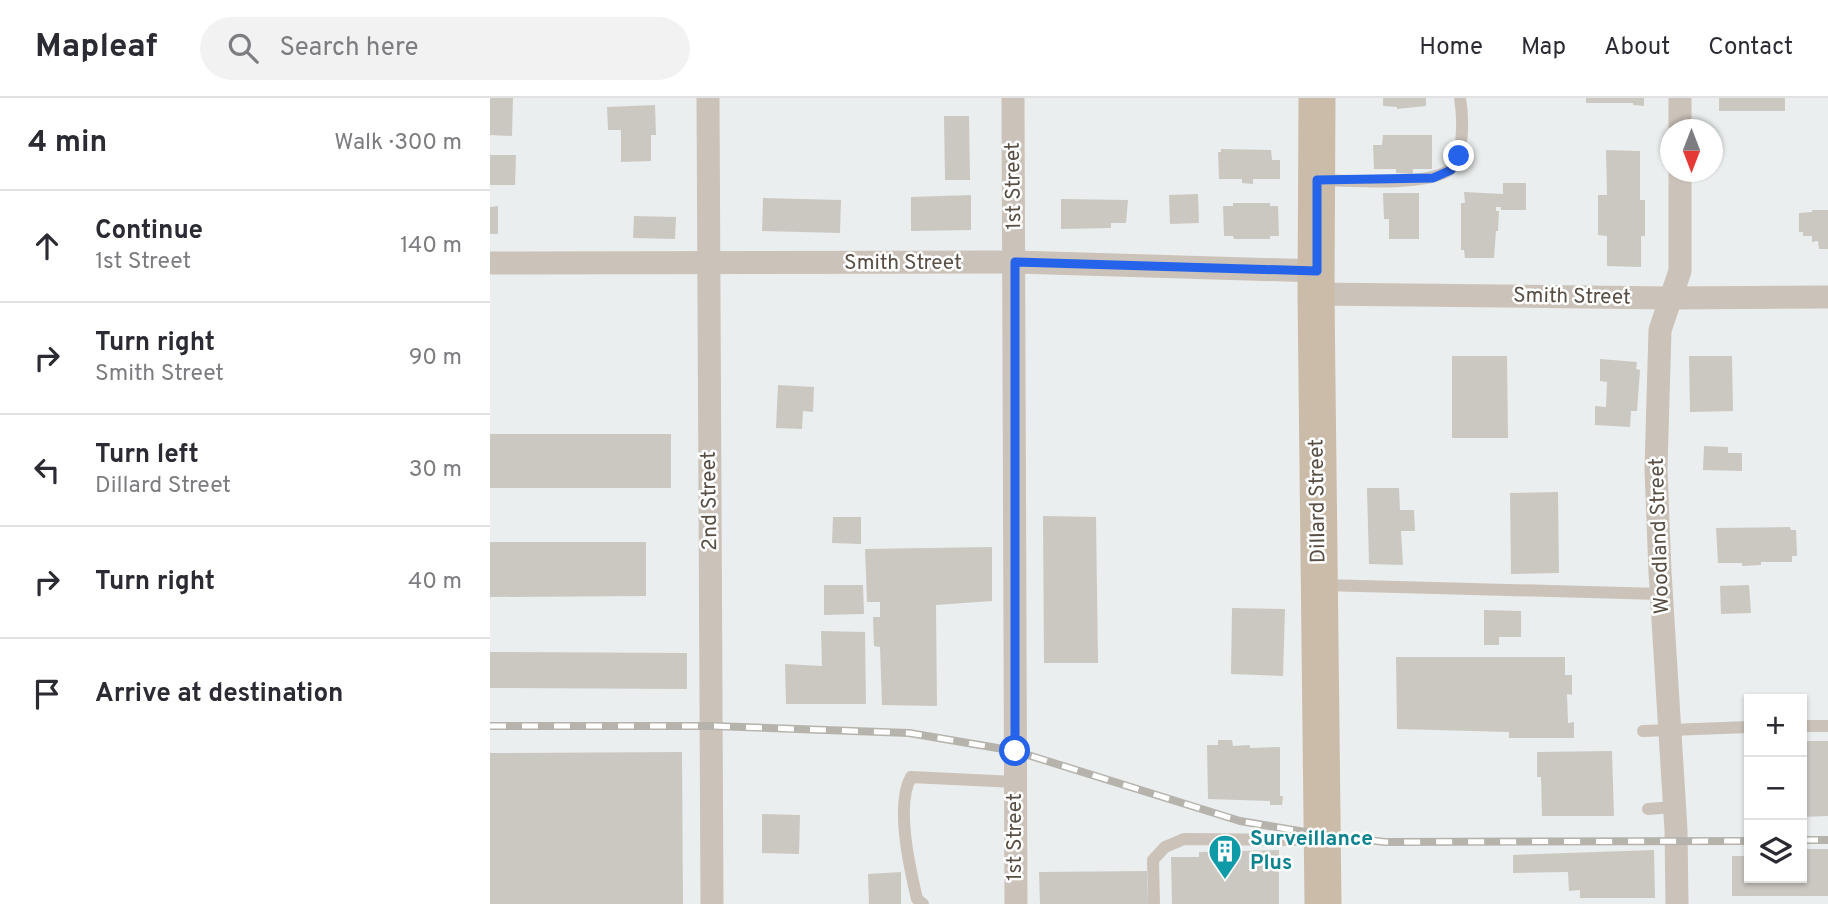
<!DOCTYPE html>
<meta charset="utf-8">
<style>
:root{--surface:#fff;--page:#f2f2f3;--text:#2b2b33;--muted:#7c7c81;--line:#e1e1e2}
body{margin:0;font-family:Overpass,sans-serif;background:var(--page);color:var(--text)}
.controls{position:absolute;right:21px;bottom:21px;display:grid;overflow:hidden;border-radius:0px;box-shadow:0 2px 5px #0004}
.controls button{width:63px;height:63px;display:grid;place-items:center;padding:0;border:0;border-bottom:2px solid var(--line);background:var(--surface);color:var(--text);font:35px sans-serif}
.compass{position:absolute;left:1170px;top:21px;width:63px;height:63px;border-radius:50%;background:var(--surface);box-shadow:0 2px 5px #0004;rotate:180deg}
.stop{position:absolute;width:21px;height:21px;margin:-16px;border:5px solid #2563eb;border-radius:50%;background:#fff}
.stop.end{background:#2563eb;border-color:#fff;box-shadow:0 2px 7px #0008}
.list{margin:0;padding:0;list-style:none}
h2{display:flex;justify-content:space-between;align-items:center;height:91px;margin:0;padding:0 28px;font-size:30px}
h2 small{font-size:23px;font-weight:400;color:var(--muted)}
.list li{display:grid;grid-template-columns:46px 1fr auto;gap:21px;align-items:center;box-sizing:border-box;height:112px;padding:0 28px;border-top:2px solid var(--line)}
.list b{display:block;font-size:26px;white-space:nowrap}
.list p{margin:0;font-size:23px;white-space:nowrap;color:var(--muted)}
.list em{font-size:23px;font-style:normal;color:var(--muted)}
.icon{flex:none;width:38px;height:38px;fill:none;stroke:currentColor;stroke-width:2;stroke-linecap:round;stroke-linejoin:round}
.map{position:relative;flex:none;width:1338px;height:806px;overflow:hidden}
header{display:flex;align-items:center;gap:42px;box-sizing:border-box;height:98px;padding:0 35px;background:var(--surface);border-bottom:2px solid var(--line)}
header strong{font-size:33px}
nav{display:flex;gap:38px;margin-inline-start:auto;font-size:24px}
.search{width:490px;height:63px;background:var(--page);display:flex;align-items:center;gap:18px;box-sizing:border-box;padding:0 24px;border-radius:38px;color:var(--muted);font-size:26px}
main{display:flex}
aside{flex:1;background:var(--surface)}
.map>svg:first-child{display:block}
</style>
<header>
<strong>Mapleaf</strong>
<div class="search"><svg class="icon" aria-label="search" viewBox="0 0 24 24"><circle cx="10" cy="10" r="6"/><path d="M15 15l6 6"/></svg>Search here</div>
<nav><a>Home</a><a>Map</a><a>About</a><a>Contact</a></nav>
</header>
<main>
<aside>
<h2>4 min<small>Walk · 300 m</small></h2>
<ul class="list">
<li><svg class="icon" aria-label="ahead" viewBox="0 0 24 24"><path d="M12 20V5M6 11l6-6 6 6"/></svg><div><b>Continue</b><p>1st Street</p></div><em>140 m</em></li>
<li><svg class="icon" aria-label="right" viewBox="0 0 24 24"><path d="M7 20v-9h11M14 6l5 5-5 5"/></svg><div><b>Turn right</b><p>Smith Street</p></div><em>90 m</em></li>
<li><svg class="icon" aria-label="left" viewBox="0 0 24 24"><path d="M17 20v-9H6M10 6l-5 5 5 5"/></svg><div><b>Turn left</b><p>Dillard Street</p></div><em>30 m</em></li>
<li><svg class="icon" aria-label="right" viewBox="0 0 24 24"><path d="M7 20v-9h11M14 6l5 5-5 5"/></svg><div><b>Turn right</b></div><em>40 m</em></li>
<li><svg class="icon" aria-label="arrive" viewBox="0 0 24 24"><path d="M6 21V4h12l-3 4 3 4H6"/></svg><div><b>Arrive at destination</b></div></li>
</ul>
</aside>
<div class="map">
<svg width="1338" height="806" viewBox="0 0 1338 806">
<rect width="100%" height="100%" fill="#ebeeee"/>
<g fill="#cbc8c2">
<polygon points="0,0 23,0 22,38 0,37"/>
<polygon points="893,0 936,0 936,8 907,11 907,9 893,8"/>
<polygon points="1096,0 1154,0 1154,8 1143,7 1143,5 1096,5"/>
<rect x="1229" y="0" width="66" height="13"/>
<polygon points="165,7 166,37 161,37 161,63 131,64 131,32 118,32 117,9"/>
<polygon points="454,18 479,18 480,82 455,82"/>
<polygon points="893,37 942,37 942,71 923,71 923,76 906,75 906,71 884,71 883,47 892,47"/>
<polygon points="731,51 781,52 782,62 790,62 790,81 763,81 763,86 752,85 752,81 729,81 728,54 731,54"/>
<polygon points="1116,52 1150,53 1150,102 1155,102 1155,138 1151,138 1151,169 1117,168 1117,138 1108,137 1108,97 1117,97"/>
<polygon points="0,57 26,57 25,87 0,87"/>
<polygon points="1013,85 1036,85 1036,112 1011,112 1011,109 1006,109 1006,113 1009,113 1008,133 1006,133 1004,160 975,160 974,152 971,152 971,105 975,105 974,94 1013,96"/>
<polygon points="893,95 929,95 929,141 899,141 899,121 894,121"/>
<polygon points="708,96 709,125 680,126 679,97"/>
<polygon points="481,97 481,132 421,133 421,99"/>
<polygon points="273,100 351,102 350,135 272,133"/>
<polygon points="571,101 638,102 636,125 621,125 621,130 571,131"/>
<polygon points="743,105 780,105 780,108 788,108 789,138 780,138 780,141 744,141 743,138 734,138 733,108 743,108"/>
<polygon points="8,108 8,136 0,136 0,109"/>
<polygon points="1322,112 1338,112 1338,151 1329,151 1328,143 1322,144 1322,138 1313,138 1313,134 1309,134 1309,115 1322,114"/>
<polygon points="144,118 186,119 185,141 143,140"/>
<polygon points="962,258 1017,258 1018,340 962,340"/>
<polygon points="1199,258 1242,258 1243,313 1200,314"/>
<polygon points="1110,261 1147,264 1146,271 1150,272 1147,313 1141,313 1140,329 1105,327 1105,308 1116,309 1117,284 1110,283"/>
<polygon points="288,287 324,289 323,314 313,313 312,331 286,330"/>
<rect x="0" y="336" width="181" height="54"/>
<polygon points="1214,348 1238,349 1238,355 1252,355 1252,373 1213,372"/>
<polygon points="877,390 909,390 910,412 924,412 925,433 911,433 913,467 879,466"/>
<polygon points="1068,394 1069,475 1021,476 1020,395"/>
<polygon points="553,418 606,419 608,565 554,565"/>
<polygon points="343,419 371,419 371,446 342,445"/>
<polygon points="1300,429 1301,432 1306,432 1307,458 1302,458 1302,464 1271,464 1271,467 1252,468 1252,465 1228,465 1226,430"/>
<polygon points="0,444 156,444 156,498 0,499"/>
<polygon points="502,449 502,503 446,507 447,608 392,607 390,549 384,548 383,519 390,519 390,504 377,504 375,451"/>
<polygon points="334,487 373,487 374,516 334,517"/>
<polygon points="1259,487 1261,515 1231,516 1230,488"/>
<polygon points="742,510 795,511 793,578 741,576"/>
<polygon points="994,512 1031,513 1031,539 1009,539 1009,547 994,547"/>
<polygon points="331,533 375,534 376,606 296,606 295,566 332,568"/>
<polygon points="0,554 197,555 197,591 0,590"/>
<polygon points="906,559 1075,559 1075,577 1082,577 1082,597 1077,596 1078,625 1084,624 1084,640 1019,640 1019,634 907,631"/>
<polygon points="728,642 742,642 743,648 760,647 760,650 790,649 790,698 793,698 792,707 780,707 780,703 718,701 717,647 728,647"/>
<polygon points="1312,643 1338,643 1338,718 1312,719"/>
<polygon points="1122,653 1124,718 1052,718 1051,679 1047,679 1047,654"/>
<polygon points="192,654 193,806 0,806 0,655"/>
<polygon points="272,716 310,717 309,756 272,755"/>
<polygon points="1313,751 1338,751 1338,798 1242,798 1242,758 1259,758 1259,780 1312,780"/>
<polygon points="789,752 789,806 682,806 681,759 709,759 709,754"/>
<polygon points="1164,752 1165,800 1090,800 1090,792 1079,793 1078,774 1023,775 1023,757"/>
<polygon points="657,773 658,806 550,806 549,774"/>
<polygon points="411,774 411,806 379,806 378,776"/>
</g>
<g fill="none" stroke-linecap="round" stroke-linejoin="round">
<g stroke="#cbc2b9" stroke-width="12">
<path d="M831,82C859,83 938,88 959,72C975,60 973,18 970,0"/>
<polyline points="833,487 1171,496"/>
<polyline points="1312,628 1338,628"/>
<polyline points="1153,633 1259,629"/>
<polyline points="1158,711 1184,709"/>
<path d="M433,806L427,801C420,771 405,707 421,679L525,684"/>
<polyline points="664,806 663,762 675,749 694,741 828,742"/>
</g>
<g stroke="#cbc2b9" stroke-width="23">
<polyline points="218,0 222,806"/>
<polyline points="523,0 526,806"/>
<polyline points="1190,0 1190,32"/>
<polyline points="0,165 525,164 827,173"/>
<polyline points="826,196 1180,200 1338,199"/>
<polyline points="1187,806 1186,732 1170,474 1166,371 1170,232 1190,173 1190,74"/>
</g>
<polyline stroke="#cbbcaa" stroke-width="37" points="827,0 826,196 833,806"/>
<defs>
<g id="rail">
<polyline points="0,628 222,628 419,635 525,653 750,723 833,737 895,744 1259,743"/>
<polyline points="1312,742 1338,742"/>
</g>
</defs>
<use href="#rail" stroke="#b6b3ad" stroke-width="8"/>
<use href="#rail" stroke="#fff" stroke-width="5" stroke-dasharray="16" stroke-linecap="butt"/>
</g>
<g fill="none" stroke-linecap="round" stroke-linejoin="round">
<polyline stroke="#2563eb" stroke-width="9" points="525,653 525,164 827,173 827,82 943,80 961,72 969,58"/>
</g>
<defs>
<symbol id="building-pin" viewBox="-11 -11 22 30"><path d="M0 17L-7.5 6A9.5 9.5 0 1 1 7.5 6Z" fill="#0f9aa8" stroke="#fff"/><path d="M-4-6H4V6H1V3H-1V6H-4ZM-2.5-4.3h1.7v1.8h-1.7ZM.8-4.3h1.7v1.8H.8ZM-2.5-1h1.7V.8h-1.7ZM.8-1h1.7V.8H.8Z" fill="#fff"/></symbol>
</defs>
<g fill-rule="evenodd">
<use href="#building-pin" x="716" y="734" width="38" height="52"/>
</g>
<g text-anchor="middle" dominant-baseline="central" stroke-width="5" stroke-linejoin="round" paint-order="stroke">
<g font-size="21" fill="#584e44" stroke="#fff">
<text transform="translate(524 88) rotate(-91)">1st Street</text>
<text x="413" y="165">Smith Street</text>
<text transform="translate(1082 199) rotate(1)">Smith Street</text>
<text transform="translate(220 403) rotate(-91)">2nd Street</text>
<text transform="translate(828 403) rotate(-91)">Dillard Street</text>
<text transform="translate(1170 438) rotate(-92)">Woodland Street</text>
<text transform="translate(525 739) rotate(-90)">1st Street</text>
</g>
<g font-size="21" font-weight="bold" fill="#0d838f" stroke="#fff" text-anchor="start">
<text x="760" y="741">Surveillance<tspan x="760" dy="24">Plus</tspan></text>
</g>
</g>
</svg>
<div class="controls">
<button>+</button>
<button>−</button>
<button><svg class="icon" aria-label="layers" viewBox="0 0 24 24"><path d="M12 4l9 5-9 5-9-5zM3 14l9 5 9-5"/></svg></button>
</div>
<svg class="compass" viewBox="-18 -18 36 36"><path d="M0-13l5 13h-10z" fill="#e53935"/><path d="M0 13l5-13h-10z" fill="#7c7c81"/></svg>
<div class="stop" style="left:525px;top:653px"></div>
<div class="stop end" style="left:969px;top:58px"></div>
</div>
</main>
